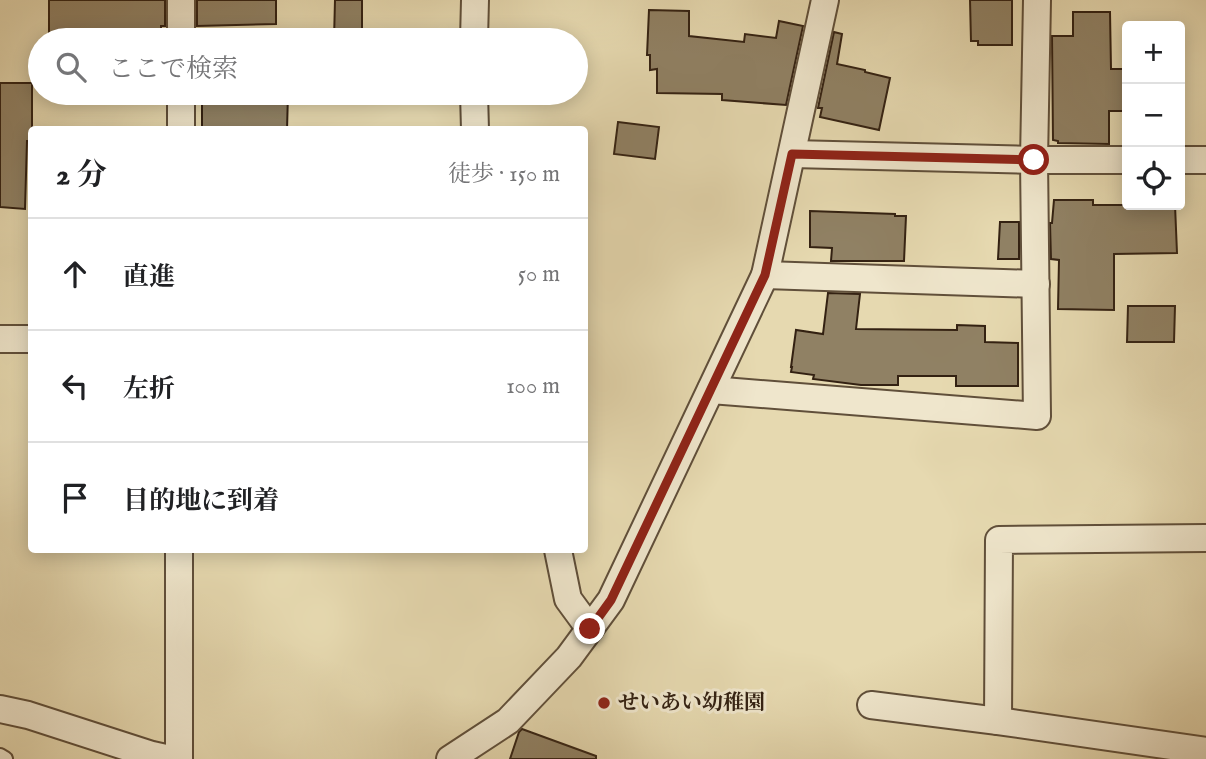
<!DOCTYPE html>
<html lang="ja">
<meta charset="utf-8">
<style>
:root{--surface:#fff;--page:#f2f2f2;--text:#202124;--muted:#757577;--line:#e0e0e0}
body{margin:0;font-family:"IM FELL English","Noto Serif JP",serif;background:var(--page);color:var(--text)}
.controls{position:absolute;right:21px;top:21px;display:grid;overflow:hidden;border-radius:7px;box-shadow:0 4px 18px #0003}
.controls button{width:63px;height:63px;display:grid;place-items:center;padding:0;border:0;border-bottom:2px solid var(--line);background:var(--surface);color:var(--text);font:35px sans-serif}
.stop{position:absolute;width:21px;height:21px;margin:-16px;border:5px solid #8f2418;border-radius:50%;background:#fff}
.stop.end{background:#8f2418;border-color:#fff;box-shadow:0 2px 7px #0008}
.list{margin:0;padding:0;list-style:none}
h2{display:flex;justify-content:space-between;align-items:center;height:91px;margin:0;padding:0 28px;font-size:30px}
h2 small{font-size:23px;font-weight:400;color:var(--muted)}
.list li{display:grid;grid-template-columns:46px 1fr auto;gap:21px;align-items:center;box-sizing:border-box;height:112px;padding:0 28px;border-top:2px solid var(--line)}
.list b{display:block;font-size:26px;white-space:nowrap}
.list em{font-size:23px;font-style:normal;color:var(--muted)}
.icon{flex:none;width:38px;height:38px;fill:none;stroke:currentColor;stroke-width:2;stroke-linecap:round;stroke-linejoin:round}
.map{position:relative;flex:none;width:1206px;height:759px;overflow:hidden}
.search{position:absolute;background:var(--surface);box-shadow:0 4px 18px #0003;left:28px;top:28px;width:560px;height:77px;display:flex;align-items:center;gap:18px;box-sizing:border-box;padding:0 24px;border-radius:38px;color:var(--muted);font-size:26px}
.panel{position:absolute;background:var(--surface);box-shadow:0 4px 18px #0003;left:28px;top:126px;width:560px;height:427px;border-radius:7px}
.map>svg:first-child{display:block}
</style>
<div class="map">
<svg width="1206" height="759" viewBox="0 0 1206 759">
<rect width="100%" height="100%" fill="#e6d9b0"/>
<filter id="stains"><feTurbulence type="fractalNoise" baseFrequency=".00286" numOctaves="4"/><feColorMatrix values="0 0 0 0 .2 0 0 0 0 .09 0 0 0 0 .02 0 0 0 .5 -.17"/></filter>
<radialGradient id="worn" r=".72"><stop offset=".6" stop-color="#630" stop-opacity="0"/><stop offset="1" stop-color="#630" stop-opacity=".3"/></radialGradient>
<g fill="#908164" stroke="#332112" stroke-width="2">
<polygon points="49,0 165,0 165,26 161,26 161,40 49,40"/>
<polygon points="197,0 276,0 276,24 197,26"/>
<polygon points="335,0 362,0 362,40 334,40"/>
<polygon points="970,0 1012,0 1012,45 978,45 978,41 971,41"/>
<polygon points="649,10 689,11 689,36 744,42 745,34 776,38 779,21 803,26 786,105 722,100 722,94 657,93 657,69 650,70 650,55 647,55"/>
<polygon points="1073,12 1110,12 1111,69 1127,69 1127,111 1109,111 1109,144 1058,143 1058,141 1053,140 1052,36 1073,36"/>
<polygon points="834,32 842,34 837,64 865,70 865,72 890,78 879,130 820,117 822,108 818,108"/>
<polygon points="0,83 32,83 32,141 27,141 25,209 0,207"/>
<polygon points="202,93 288,93 287,130 202,130"/>
<polygon points="618,122 659,127 655,159 614,154"/>
<polygon points="1054,200 1093,200 1093,205 1175,205 1177,253 1114,254 1114,310 1058,309 1059,260 1051,259 1050,223 1052,223"/>
<polygon points="810,211 895,214 895,216 906,216 904,261 831,261 832,248 810,247"/>
<polygon points="1000,222 1019,222 1019,259 998,259"/>
<polygon points="828,293 860,294 856,329 957,330 957,325 985,326 985,342 1018,343 1018,386 956,386 956,376 898,376 898,385 861,385 813,379 814,375 791,372 792,367 791,367 796,330 823,334"/>
<polygon points="1128,306 1175,306 1174,342 1127,342"/>
<polygon points="522,729 596,756 596,759 510,759 519,732"/>
</g>
<g fill="none" stroke-linecap="round" stroke-linejoin="round">
<defs>
<polyline id="lane" points="0,756 5,759"/>
<g id="street">
<polyline points="181,40 181,0"/>
<polyline points="474,40 475,0"/>
<polyline points="474,93 475,130"/>
<polyline points="181,130 181,93"/>
<polyline points="792,154 1034,160 1127,160"/>
<polyline points="1180,160 1206,160"/>
<polyline points="765,275 1036,284"/>
<polyline points="0,339 32,339"/>
<polyline points="711,390 1037,416 1034,160 1037,0"/>
<polyline points="558,550 568,599 590,629"/>
<polyline points="871,705 998,721 1206,751"/>
<polyline points="0,709 28,715 152,755 170,759"/>
<polyline points="998,721 999,540 1206,538"/>
<polyline points="179,759 179,550"/>
<polyline points="450,759 508,721 569,657 611,600 765,275 825,0"/>
</g>
</defs>
<use href="#lane" stroke="#604f3a" stroke-width="18"/>
<use href="#street" stroke="#604f3a" stroke-width="30"/>
<use href="#lane" stroke="#efe6cc" stroke-width="14"/>
<use href="#street" stroke="#efe6cc" stroke-width="26"/>
</g>
<g fill="none" stroke-linecap="round" stroke-linejoin="round">
<polyline stroke="#8f2418" stroke-width="9" points="590,629 611,600 765,275 792,154 1034,160"/>
</g>
<circle fill="#8f2418" stroke="#efe6cc" stroke-width="2.5" cx="604" cy="703" r="7"/>
<g text-anchor="middle" dominant-baseline="central" stroke-width="6" stroke-linejoin="round" paint-order="stroke">
<g font-size="21" font-weight="bold" fill="#332112" stroke="#efe6cc" text-anchor="start">
<text x="618" y="703">せいあい幼稚園</text>
</g>
</g>
<rect width="100%" height="100%" filter="url(#stains)"/>
<rect width="100%" height="100%" fill="url(#worn)"/>
</svg>
<div class="controls">
<button>+</button>
<button>−</button>
<button><svg class="icon" aria-label="locate" viewBox="0 0 24 24"><circle cx="12" cy="12" r="6"/><path d="M12 2v4M12 18v4M2 12h4M18 12h4"/></svg></button>
</div>
<div class="stop" style="left:1034px;top:160px"></div>
<div class="stop end" style="left:590px;top:629px"></div>
<div class="search"><svg class="icon" aria-label="search" viewBox="0 0 24 24"><circle cx="10" cy="10" r="6"/><path d="M15 15l6 6"/></svg>ここで検索</div>
<section class="panel">
<h2>2 分<small>徒歩 · 150 m</small></h2>
<ul class="list">
<li><svg class="icon" aria-label="ahead" viewBox="0 0 24 24"><path d="M12 20V5M6 11l6-6 6 6"/></svg><div><b>直進</b></div><em>50 m</em></li>
<li><svg class="icon" aria-label="left" viewBox="0 0 24 24"><path d="M17 20v-9H6M10 6l-5 5 5 5"/></svg><div><b>左折</b></div><em>100 m</em></li>
<li><svg class="icon" aria-label="arrive" viewBox="0 0 24 24"><path d="M6 21V4h12l-3 4 3 4H6"/></svg><div><b>目的地に到着</b></div></li>
</ul>
</section>
</div>
